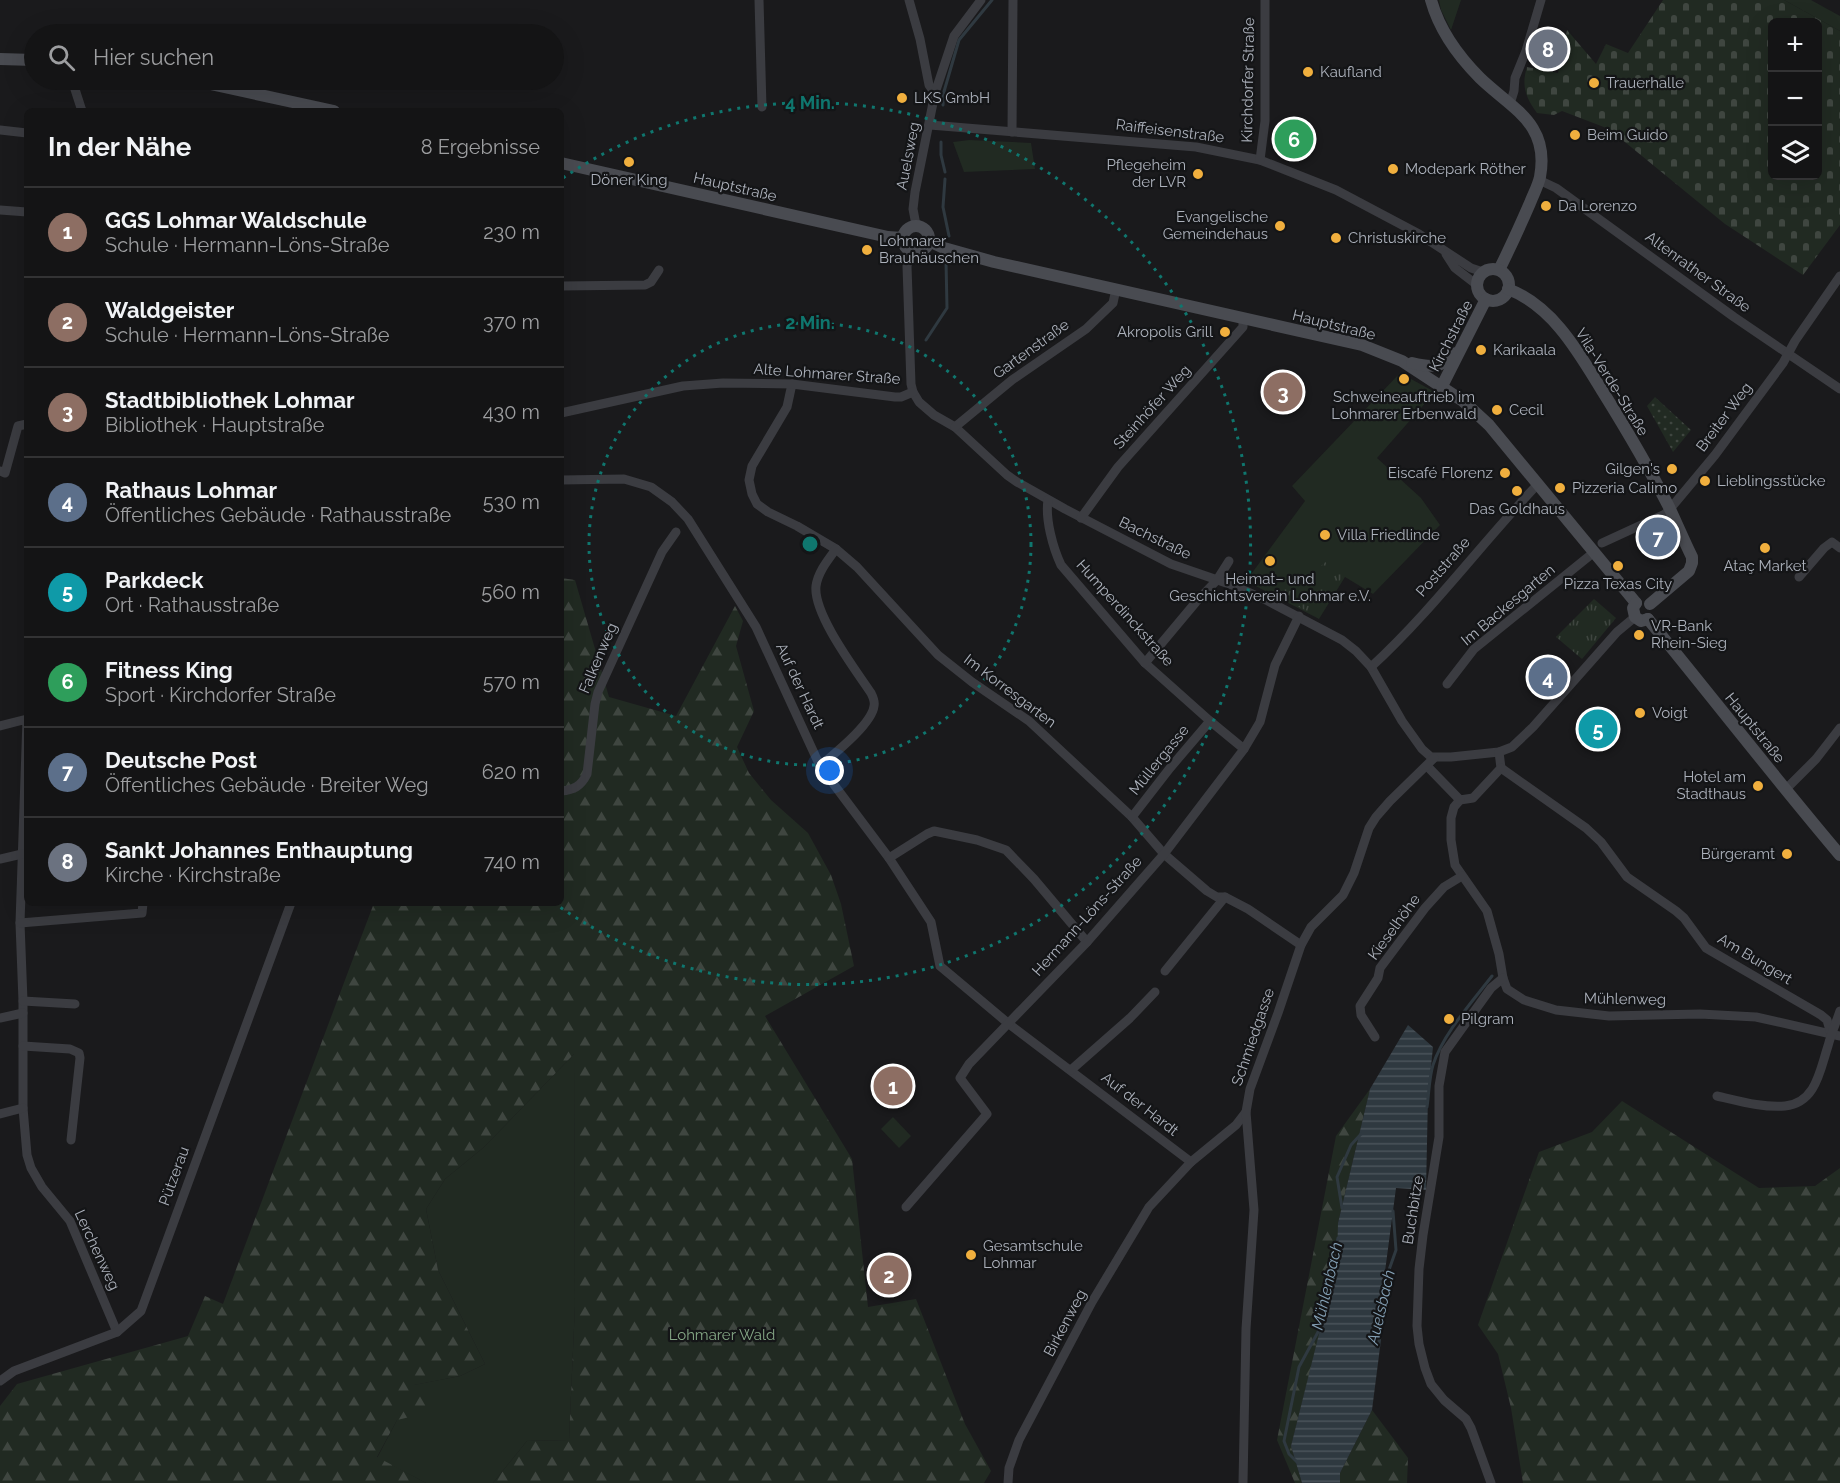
<!DOCTYPE html>
<html lang="de">
<meta charset="utf-8">
<style>
:root{--surface:#141415;--page:#1d1d1e;--text:#f1f3f6;--muted:#9d9ea0;--line:#333334;--accent:#1a73e8}
body{margin:0;font-family:Raleway,sans-serif;background:var(--page);color:var(--text)}
.controls{position:absolute;right:18px;top:18px;display:grid;overflow:hidden;border-radius:9px;box-shadow:0 6px 24px #0002}
.controls button{width:54px;height:54px;display:grid;place-items:center;padding:0;border:0;border-bottom:2px solid var(--line);background:var(--surface);color:var(--text);font:30px sans-serif}
.you{position:absolute;left:830px;top:771px;width:21px;height:21px;margin:-15px;border:4px solid #fff;border-radius:50%;background:#1a73e8;box-shadow:0 0 0 9px #1a73e833}
.badge{display:grid;place-items:center;width:39px;height:39px;border-radius:50%;background:var(--accent);color:#fff;font-size:20px;font-weight:700}
.pin{position:absolute;translate:-50% -50%;border:3px solid #fff;box-shadow:0 2px 6px #0006}
.list{margin:0;padding:0;list-style:none}
h2{display:flex;justify-content:space-between;align-items:center;height:78px;margin:0;padding:0 24px;font-size:26px}
h2 small{font-size:20px;font-weight:400;color:var(--muted)}
.list li{display:grid;grid-template-columns:39px 1fr auto;gap:18px;align-items:center;box-sizing:border-box;height:90px;padding:0 24px;border-top:2px solid var(--line)}
.list b{display:block;font-size:22px;white-space:nowrap}
.list p{margin:0;font-size:20px;white-space:nowrap;color:var(--muted)}
.list em{font-size:20px;font-style:normal;color:var(--muted)}
.icon{flex:none;width:33px;height:33px;fill:none;stroke:currentColor;stroke-width:2;stroke-linecap:round;stroke-linejoin:round}
.map{position:relative;flex:none;width:1840px;height:1483px;overflow:hidden}
.search{position:absolute;background:var(--surface);box-shadow:0 6px 24px #0002;left:24px;top:24px;width:540px;height:66px;display:flex;align-items:center;gap:15px;box-sizing:border-box;padding:0 21px;border-radius:33px;color:var(--muted);font-size:22px}
.panel{position:absolute;background:var(--surface);box-shadow:0 6px 24px #0002;left:24px;top:108px;width:540px;height:798px;border-radius:9px}
.map>svg:first-child{display:block}
</style>
<div class="map">
<svg width="1840" height="1483" viewBox="0 0 1840 1483">
<defs>
<pattern id="forest-firs" width="22" height="20" patternUnits="userSpaceOnUse" patternTransform="scale(1.5)"><rect width="22" height="20" fill="#212a22"/><path d="M5 1l3.5 6h-7zM16 11l3.5 6h-7z" fill="#3f4640"/></pattern>
<pattern id="cemetery-stones" width="16" height="16" patternUnits="userSpaceOnUse" patternTransform="scale(1.5)"><rect width="16" height="16" fill="#212a22"/><path d="M2 7V4a2 2 0 0 1 4 0v3zM10 15v-3a2 2 0 0 1 4 0v3z" fill="#3f4640"/></pattern>
<pattern id="park-tufts" width="24" height="20" patternUnits="userSpaceOnUse" patternTransform="scale(1.5)"><rect width="24" height="20" fill="#212a22"/><path d="M3 7l-1-3M5 7V3M7 7l1-3M15 17l-1-3M17 17v-4M19 17l1-3" fill="none" stroke="#3f4640"/></pattern>
<pattern id="garden-dots" width="8" height="8" patternUnits="userSpaceOnUse" patternTransform="scale(1.5)"><rect width="8" height="8" fill="#212a22"/><path d="M2 2h.1M6 6h.1" fill="none" stroke="#3f4640" stroke-width="1.8" stroke-linecap="round"/></pattern>
<pattern id="water-rules" width="6" height="5" patternUnits="userSpaceOnUse" patternTransform="scale(1.5)"><rect width="6" height="5" fill="#2f3940"/><path d="M0 2.5h6" fill="none" stroke="#4a535a"/></pattern>
</defs>
<rect width="100%" height="100%" fill="#1a1a1c"/>
<g fill="#212a22">
<polygon points="1439,0 1461,0 1451,30 1441,10"/>
<polygon points="1784,0 1811,0 1840,16 1840,31"/>
<polygon points="969,140 1031,143 1035,169 964,172 953,142"/>
<polygon points="1400,373 1435,392 1377,458 1421,498 1440,525 1373,594 1345,577 1319,619 1246,581 1305,501 1292,486"/>
<polygon points="574,1054 575,1306 569,1440 527,1441 493,1483 426,1483 377,1458 397,1420 413,1385 460,1376 485,1364 438,1270 426,1209 445,1179 484,1147"/>
<polygon points="893,1117 911,1136 899,1148 881,1129"/>
</g>
<g fill="url(#forest-firs)">
<polygon points="561,578 575,580 609,697 676,716 735,606 743,621 736,646 754,711 737,747 749,773 771,800 808,833 831,875 841,904 854,966 765,1016 852,1159 868,1307 916,1299 965,1424 991,1471 984,1483 493,1483 527,1441 569,1440 575,1306 574,1054 484,1147 445,1179 426,1209 438,1270 485,1364 460,1376 414,1385 431,1412 397,1420 377,1457 426,1483 0,1483 0,1406 17,1384 188,1336 205,1296 223,1304 374,903 561,903"/>
<polygon points="1370,1089 1338,1223 1338,1262 1291,1446 1302,1483 1295,1483 1277,1440 1336,1136"/>
<polygon points="1622,1101 1759,1188 1815,1186 1840,1168 1840,1483 1523,1483 1511,1408 1498,1354 1478,1325 1539,1152 1592,1132"/>
<polygon points="1372,1410 1408,1458 1407,1483 1340,1483 1340,1473"/>
</g>
<path fill="url(#cemetery-stones)" fill-rule="evenodd" d="M1663,0H1784L1840,31V225L1803,275L1725,224L1609,129L1562,111L1554,115L1537,113C1526,98 1521,86 1527,67L1558,73L1567,30L1596,64L1606,44L1628,53ZM1772,22H1818V176H1772Z"/>
<g fill="url(#park-tufts)">
<polygon points="1305,558 1319,568 1325,562 1343,576 1317,616 1275,595"/>
<polygon points="1594,599 1616,618 1582,659 1556,637"/>
</g>
<polygon fill="url(#garden-dots)" points="1655,397 1691,430 1673,452 1647,406"/>
<polygon fill="url(#water-rules)" points="1408,1025 1433,1047 1428,1096 1426,1190 1396,1188 1384,1279 1383,1324 1372,1410 1340,1473 1340,1483 1302,1483 1291,1446 1337,1262 1338,1223 1370,1089"/>
<g fill="none" stroke-linecap="round" stroke-linejoin="round">
<g stroke="#2f3940" stroke-width="3">
<polyline points="943,105 943,95 959,40 992,0"/>
<polyline points="941,142 941,155 945,172"/>
<polyline points="945,179 943,207 949,236"/>
<polyline points="926,340 947,308 946,261"/>
<path d="M1427,1107C1429,1094 1429,1078 1433,1065C1443,1034 1472,1002 1492,976"/>
<polyline points="1342,1208 1337,1177 1351,1145 1361,1134"/>
<polyline points="1383,1287 1396,1250 1393,1211"/>
<polyline points="1297,1462 1289,1454 1284,1441 1299,1367 1318,1332 1338,1238"/>
</g>
<g stroke="#3b3c41" stroke-width="9">
<polyline points="759,0 762,107"/>
<polyline points="909,0 920,39 929,85 935,93"/>
<polyline points="72,80 82,111"/>
<polyline points="1510,104 1514,91 1515,78 1526,51 1541,0"/>
<polyline points="930,125 1196,147 1260,160 1336,190 1419,234 1471,268 1483,272"/>
<polyline points="0,130 27,133"/>
<polyline points="1012,132 1013,0"/>
<polyline points="1260,160 1265,121 1265,0"/>
<polyline points="1539,180 1556,188 1734,317 1840,389"/>
<polyline points="0,210 27,212"/>
<polyline points="916,225 913,209 915,192 935,93 954,36 981,0"/>
<polyline points="910,251 907,266 911,384 913,392 919,402 934,415 955,427 1007,475 1017,482 1065,509 1171,564 1235,586 1268,601 1342,640 1356,651 1371,667 1402,721 1422,749 1431,757 1451,757 1499,752 1512,747 1533,727 1617,632 1635,617"/>
<polyline points="1446,254 1455,268 1477,285"/>
<polyline points="561,286 645,285 651,282 659,270"/>
<polyline points="792,384 787,407 752,466 749,480 752,494 757,504 768,512 797,526 836,549 857,567 938,655 972,682 1029,721 1132,817 1164,854 1207,891 1217,897 1225,897 1248,909 1301,945"/>
<polyline points="561,413 683,386 723,383 792,384 895,397 901,397 913,392"/>
<polyline points="955,427 1012,380 1086,329 1113,303 1116,289"/>
<polyline points="0,471 5,473 18,426 27,424"/>
<polyline points="561,480 624,479 651,487 672,502 688,519 756,627 820,766 889,858 931,922 940,966 1009,1024 1191,1162"/>
<path d="M1048,500C1045,519 1053,548 1061,565L1145,663L1210,721L1244,749"/>
<polyline points="1081,518 1118,467 1243,327 1243,318"/>
<polyline points="1602,543 1665,514 1670,509 1715,455 1783,363 1795,341 1840,276"/>
<polyline points="1799,577 1824,548 1832,542 1840,548"/>
<polyline points="1145,663 1196,602 1217,580 1229,561"/>
<path d="M1371,667C1431,612 1481,544 1537,485"/>
<polyline points="1447,684 1474,649 1593,553"/>
<polyline points="0,726 27,719 20,923 23,1001 23,1108 27,1155 31,1168 42,1187 70,1221 117,1332"/>
<polyline points="1499,752 1501,768 1473,798 1460,800 1454,807 1451,818 1451,840 1455,865 1487,911 1499,954 1503,978 1507,989 1524,1000 1556,1010 1609,1016 1700,1014 1756,1017 1840,1036"/>
<path d="M820,766C834,754 872,724 874,706C875,702 873,697 871,693C855,669 813,614 816,586C818,572 828,560 836,549"/>
<polyline points="1427,766 1460,800"/>
<polyline points="1501,768 1586,828 1601,842 1627,877 1676,911 1684,918 1706,948 1821,1015 1827,1020 1831,1034"/>
<polyline points="1785,790 1816,759 1840,728"/>
<path d="M561,791C574,790 581,786 587,774L595,704L598,692L662,552L676,532"/>
<polyline points="1132,817 1170,768 1210,721"/>
<polyline points="889,858 927,834 934,831 977,840 1006,850 1034,879 1087,942"/>
<polyline points="0,859 22,854"/>
<polyline points="20,923 142,913 143,903"/>
<polyline points="1165,971 1225,897"/>
<polyline points="23,1001 75,1004"/>
<polyline points="0,1018 23,1013"/>
<polyline points="1375,1037 1361,1015 1360,1006 1378,978 1380,968 1425,908 1444,887 1462,876"/>
<polyline points="23,1046 70,1049 79,1053 80,1058 71,1140"/>
<polyline points="1071,1070 1130,1018 1155,992"/>
<path d="M1717,1096C1739,1101 1763,1108 1785,1106C1816,1103 1820,1070 1828,1046C1831,1034 1836,1023 1840,1011"/>
<polyline points="0,1114 23,1108"/>
<polyline points="906,1207 987,1114 960,1078 969,1064 1087,942 1164,854 1244,749 1260,722 1275,665 1299,616"/>
<polyline points="0,1381 14,1371 117,1332 141,1311 291,903"/>
<polyline points="1008,1483 1009,1468 1019,1440 1092,1302 1149,1207 1191,1162 1236,1125 1246,1112"/>
<polyline points="1243,1483 1246,1329 1254,1210 1246,1112 1250,1089 1278,1013 1301,945 1311,927 1343,895 1354,873 1369,828 1376,817 1390,801 1434,758"/>
<polyline points="1491,1483 1471,1428 1466,1419 1444,1400 1431,1384 1425,1368 1419,1344 1417,1326 1419,1269 1423,1235 1439,1137 1439,1086 1445,1052 1491,988 1503,978"/>
</g>
<g stroke="#494b51" stroke-width="12">
<path d="M1431,0C1439,29 1458,56 1480,78C1512,109 1550,123 1540,177C1538,186 1533,195 1530,203C1520,226 1510,248 1499,270"/>
<polyline points="0,59 34,60"/>
<polyline points="192,80 334,111"/>
<polyline points="561,163 888,237 902,238"/>
<circle cx="916" cy="239" r="13"/>
<polyline points="929,241 944,248 994,262 1362,345 1402,361 1463,401 1489,425 1636,603"/>
<circle cx="1493" cy="285" r="16"/>
<path d="M1508,289C1553,306 1579,353 1603,392C1626,429 1649,468 1669,507C1677,524 1684,541 1692,557V563L1689,571L1650,604"/>
<path d="M1412,363C1433,368 1440,368 1456,353"/>
<polyline points="1442,386 1486,299"/>
<polyline points="1636,603 1633,608 1635,617 1641,621 1648,619"/>
<path d="M1648,619C1712,697 1774,777 1840,855"/>
</g>
</g>
<g fill="none" stroke="#0f766e" stroke-width="3" stroke-dasharray="3 6">
<circle cx="810" cy="544" r="221"/>
<path d="M563 178A441 441 0 1 1 554 903"/>
</g>
<g fill="#f0af3e" stroke="#141517" stroke-width="2">
<circle cx="1308" cy="72" r="6"/>
<circle cx="1594" cy="83" r="6"/>
<circle cx="902" cy="98" r="6"/>
<circle cx="1575" cy="135" r="6"/>
<circle cx="629" cy="162" r="6"/>
<circle cx="1393" cy="169" r="6"/>
<circle cx="1198" cy="174" r="6"/>
<circle cx="1546" cy="206" r="6"/>
<circle cx="1280" cy="226" r="6"/>
<circle cx="1336" cy="238" r="6"/>
<circle cx="867" cy="250" r="6"/>
<circle cx="1225" cy="332" r="6"/>
<circle cx="1481" cy="350" r="6"/>
<circle cx="1404" cy="379" r="6"/>
<circle cx="1497" cy="410" r="6"/>
<circle cx="1672" cy="469" r="6"/>
<circle cx="1505" cy="473" r="6"/>
<circle cx="1705" cy="481" r="6"/>
<circle cx="1560" cy="488" r="6"/>
<circle cx="1517" cy="491" r="6"/>
<circle cx="1325" cy="535" r="6"/>
<circle cx="1765" cy="548" r="6"/>
<circle cx="1270" cy="561" r="6"/>
<circle cx="1618" cy="566" r="6"/>
<circle cx="1639" cy="635" r="6"/>
<circle cx="1640" cy="713" r="6"/>
<circle cx="1758" cy="786" r="6"/>
<circle cx="1787" cy="854" r="6"/>
<circle cx="1449" cy="1019" r="6"/>
<circle cx="971" cy="1255" r="6"/>
</g>
<g text-anchor="middle" dominant-baseline="central" stroke-width="4.5" stroke-linejoin="round" paint-order="stroke">
<g font-size="15" fill="#acb1bb" stroke="#141517" text-anchor="start">
<text x="1320" y="72">Kaufland</text>
<text x="1606" y="83">Trauerhalle</text>
<text x="914" y="98">LKS GmbH</text>
<text x="1587" y="135">Beim Guido</text>
<text x="1186" y="165" text-anchor="end">Pflegeheim<tspan x="1186" dy="17">der LVR</tspan></text>
<text x="1405" y="169">Modepark Röther</text>
<text x="629" y="180" text-anchor="middle">Döner King</text>
<text x="1558" y="206">Da Lorenzo</text>
<text x="1268" y="217" text-anchor="end">Evangelische<tspan x="1268" dy="17">Gemeindehaus</tspan></text>
<text x="1348" y="238">Christuskirche</text>
<text x="879" y="241">Lohmarer<tspan x="879" dy="17">Brauhäuschen</tspan></text>
<text x="1213" y="332" text-anchor="end">Akropolis Grill</text>
<text x="1493" y="350">Karikaala</text>
<text x="1404" y="397" text-anchor="middle">Schweineauftrieb im<tspan x="1404" dy="17">Lohmarer Erbenwald</tspan></text>
<text x="1509" y="410">Cecil</text>
<text x="1660" y="469" text-anchor="end">Gilgen's</text>
<text x="1493" y="473" text-anchor="end">Eiscafé Florenz</text>
<text x="1717" y="481">Lieblingsstücke</text>
<text x="1572" y="488">Pizzeria Calimo</text>
<text x="1517" y="509" text-anchor="middle">Das Goldhaus</text>
<text x="1337" y="535">Villa Friedlinde</text>
<text x="1765" y="566" text-anchor="middle">Ataç Market</text>
<text x="1270" y="579" text-anchor="middle">Heimat– und<tspan x="1270" dy="17">Geschichtsverein Lohmar e.V.</tspan></text>
<text x="1618" y="584" text-anchor="middle">Pizza Texas City</text>
<text x="1651" y="626">VR-Bank<tspan x="1651" dy="17">Rhein-Sieg</tspan></text>
<text x="1652" y="713">Voigt</text>
<text x="1746" y="777" text-anchor="end">Hotel am<tspan x="1746" dy="17">Stadthaus</tspan></text>
<text x="1775" y="854" text-anchor="end">Bürgeramt</text>
<text x="1461" y="1019">Pilgram</text>
<text x="983" y="1246">Gesamtschule<tspan x="983" dy="17">Lohmar</tspan></text>
</g>
<g font-size="15" fill="#acb1bb" stroke="#141517">
<text transform="translate(1248 80) rotate(-89)">Kirchdorfer Straße</text>
<text transform="translate(1170 131) rotate(7)">Raiffeisenstraße</text>
<text transform="translate(908 156) rotate(-79)">Auelsweg</text>
<text transform="translate(735 187) rotate(13)">Hauptstraße</text>
<text transform="translate(1698 272) rotate(36)">Altenrather Straße</text>
<text transform="translate(1334 325) rotate(14)">Hauptstraße</text>
<text transform="translate(1451 336) rotate(-63)">Kirchstraße</text>
<text transform="translate(1031 349) rotate(-36)">Gartenstraße</text>
<text transform="translate(827 374) rotate(4)">Alte Lohmarer Straße</text>
<text transform="translate(1612 382) rotate(58)">Vila-Verde-Straße</text>
<text transform="translate(1152 407) rotate(-48)">Steinhöfer Weg</text>
<text transform="translate(1724 417) rotate(-53)">Breiter Weg</text>
<text transform="translate(1155 538) rotate(26)">Bachstraße</text>
<text transform="translate(1443 567) rotate(-49)">Poststraße</text>
<text transform="translate(1508 605) rotate(-40)">Im Backesgarten</text>
<text transform="translate(1125 613) rotate(48)">Humperdinckstraße</text>
<text transform="translate(598 658) rotate(-67)">Falkenweg</text>
<text transform="translate(800 686) rotate(65)">Auf der Hardt</text>
<text transform="translate(1010 691) rotate(37)">Im Korresgarten</text>
<text transform="translate(1755 728) rotate(51)">Hauptstraße</text>
<text transform="translate(1159 760) rotate(-51)">Müllergasse</text>
<text transform="translate(1087 916) rotate(-48)">Hermann-Löns-Straße</text>
<text transform="translate(1394 927) rotate(-54)">Kieselhöhe</text>
<text transform="translate(1755 959) rotate(31)">Am Bungert</text>
<text transform="translate(1625 999) rotate(1)">Mühlenweg</text>
<text transform="translate(1253 1037) rotate(-71)">Schmiedgasse</text>
<text transform="translate(1140 1104) rotate(38)">Auf der Hardt</text>
<text transform="translate(174 1176) rotate(-70)">Pützerau</text>
<text transform="translate(1413 1210) rotate(-81)">Buchbitze</text>
<text transform="translate(97 1250) rotate(65)">Lerchenweg</text>
<text transform="translate(1065 1323) rotate(-62)">Birkenweg</text>
</g>
<g font-size="15" fill="#84a685" stroke="#141517">
<text x="722" y="1335">Lohmarer Wald</text>
</g>
<g font-size="16" font-style="italic" fill="#84a0b5" stroke="#141517">
<text transform="translate(1327 1286) rotate(-77)">Mühlenbach</text>
<text transform="translate(1381 1307) rotate(-77)">Auelsbach</text>
</g>
</g>
<circle cx="810" cy="544" r="9" fill="#0f766e" stroke="#141517" stroke-width="3"/>
<g font-size="18" text-anchor="middle" font-weight="bold" fill="#0f766e" stroke="#141517" stroke-width="4.5" stroke-linejoin="round" paint-order="stroke">
<text x="810" y="109">4 Min.</text>
<text x="810" y="329">2 Min.</text>
</g>
</svg>
<div class="controls">
<button>+</button>
<button>−</button>
<button><svg class="icon" aria-label="layers" viewBox="0 0 24 24"><path d="M12 4l9 5-9 5-9-5zM3 14l9 5 9-5"/></svg></button>
</div>
<div class="you"></div>
<div class="pin badge" style="left:893px;top:1086px;background:#8d6e63">1</div>
<div class="pin badge" style="left:889px;top:1275px;background:#8d6e63">2</div>
<div class="pin badge" style="left:1283px;top:392px;background:#8d6e63">3</div>
<div class="pin badge" style="left:1548px;top:677px;background:#5c6f8a">4</div>
<div class="pin badge" style="left:1598px;top:729px;background:#0f9aa8">5</div>
<div class="pin badge" style="left:1294px;top:139px;background:#2e9e5b">6</div>
<div class="pin badge" style="left:1658px;top:537px;background:#5c6f8a">7</div>
<div class="pin badge" style="left:1548px;top:49px;background:#6b7280">8</div>
<div class="search"><svg class="icon" aria-label="search" viewBox="0 0 24 24"><circle cx="10" cy="10" r="6"/><path d="M15 15l6 6"/></svg>Hier suchen</div>
<section class="panel">
<h2>In der Nähe<small>8 Ergebnisse</small></h2>
<ul class="list">
<li><span class="badge" style="background:#8d6e63">1</span><div><b>GGS Lohmar Waldschule</b><p>Schule · Hermann-Löns-Straße</p></div><em>230 m</em></li>
<li><span class="badge" style="background:#8d6e63">2</span><div><b>Waldgeister</b><p>Schule · Hermann-Löns-Straße</p></div><em>370 m</em></li>
<li><span class="badge" style="background:#8d6e63">3</span><div><b>Stadtbibliothek Lohmar</b><p>Bibliothek · Hauptstraße</p></div><em>430 m</em></li>
<li><span class="badge" style="background:#5c6f8a">4</span><div><b>Rathaus Lohmar</b><p>Öffentliches Gebäude · Rathausstraße</p></div><em>530 m</em></li>
<li><span class="badge" style="background:#0f9aa8">5</span><div><b>Parkdeck</b><p>Ort · Rathausstraße</p></div><em>560 m</em></li>
<li><span class="badge" style="background:#2e9e5b">6</span><div><b>Fitness King</b><p>Sport · Kirchdorfer Straße</p></div><em>570 m</em></li>
<li><span class="badge" style="background:#5c6f8a">7</span><div><b>Deutsche Post</b><p>Öffentliches Gebäude · Breiter Weg</p></div><em>620 m</em></li>
<li><span class="badge" style="background:#6b7280">8</span><div><b>Sankt Johannes Enthauptung</b><p>Kirche · Kirchstraße</p></div><em>740 m</em></li>
</ul>
</section>
</div>
